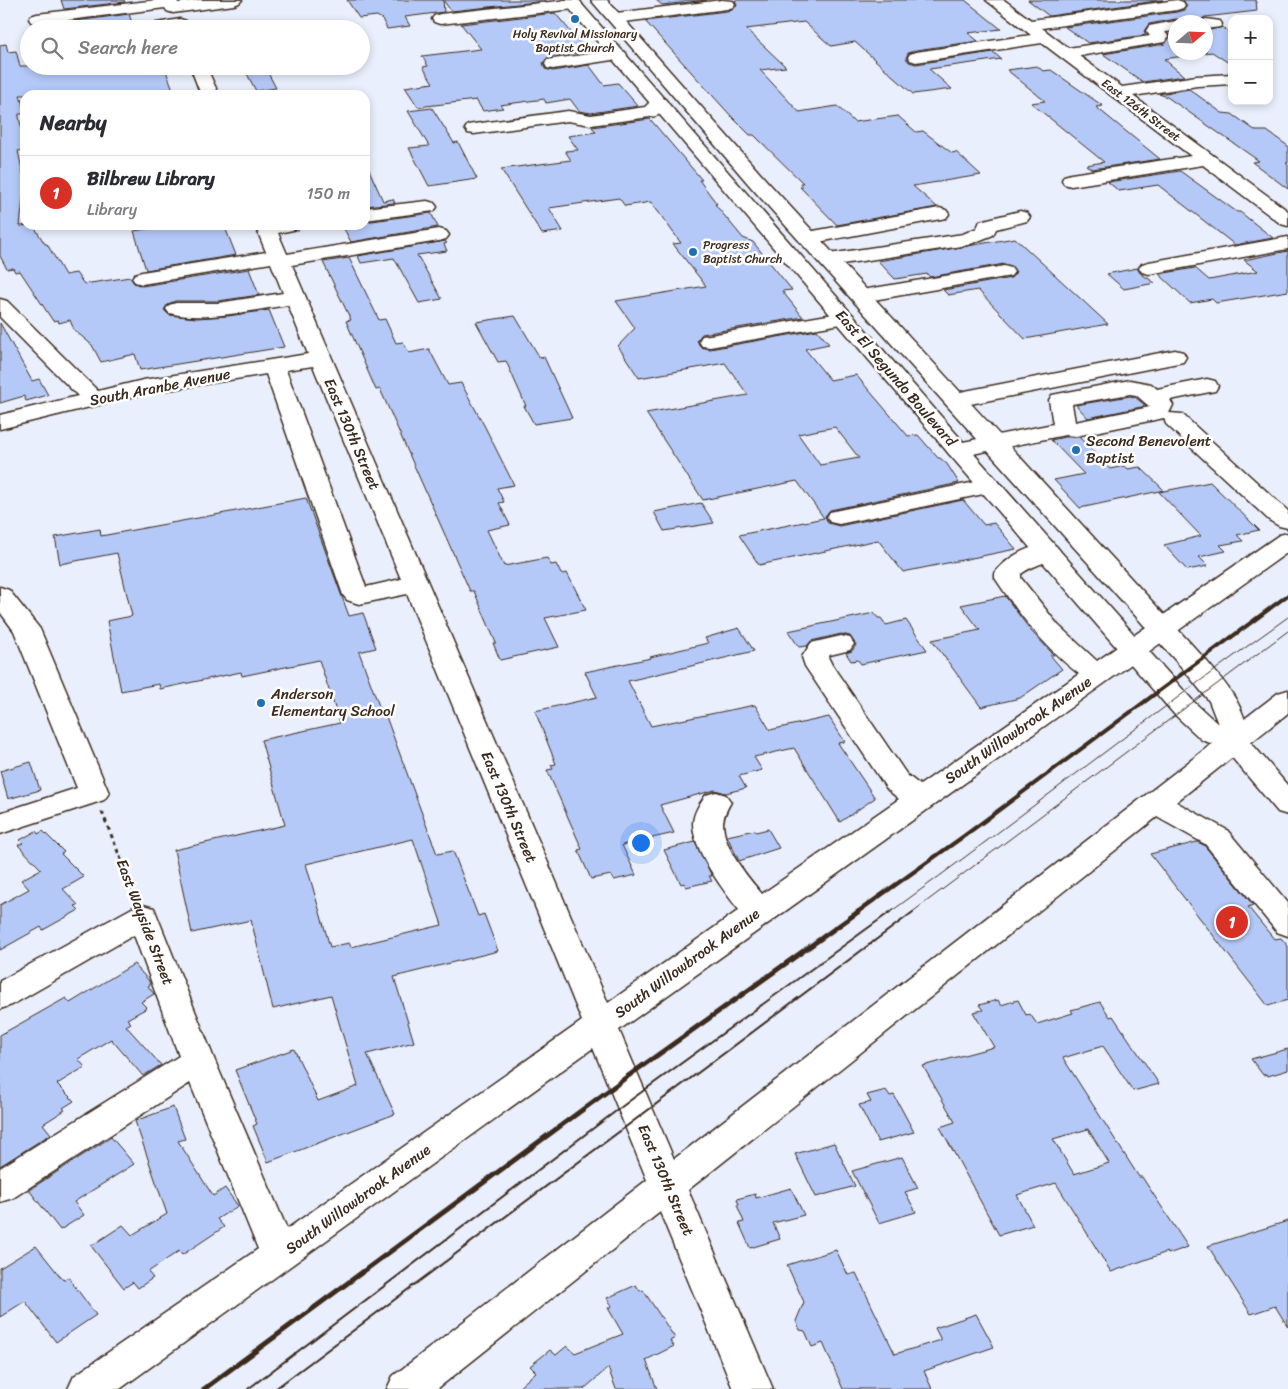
<!DOCTYPE html>
<meta charset="utf-8">
<style>
:root{--surface:#fff;--page:#f2f2f3;--text:#2b2b33;--muted:#7c7c81;--line:#e1e1e2;--accent:#d93025}
body{margin:0;font-family:Sriracha,sans-serif;background:var(--page);color:var(--text)}
.controls{position:absolute;right:15px;top:15px;display:grid;overflow:hidden;border-radius:10px;box-shadow:0 2px 8px #0003}
.controls button{width:45px;height:45px;display:grid;place-items:center;padding:0;border:0;border-bottom:1px solid var(--line);background:var(--surface);color:var(--text);font:25px sans-serif}
.compass{position:absolute;left:1168px;top:15px;width:45px;height:45px;border-radius:50%;background:var(--surface);box-shadow:0 2px 8px #0003;rotate:71deg}
.you{position:absolute;left:640px;top:842px;width:18px;height:18px;margin:-12px;border:4px solid #fff;border-radius:50%;background:#1a73e8;box-shadow:0 0 0 8px #1a73e833}
.badge{display:grid;place-items:center;width:32px;height:32px;border-radius:50%;background:var(--accent);color:#fff;font-size:16px;font-weight:700}
.pin{position:absolute;translate:-50% -50%;border:2px solid #fff;box-shadow:0 1px 5px #0006}
.list{margin:0;padding:0;list-style:none}
h2{display:flex;justify-content:space-between;align-items:center;height:65px;margin:0;padding:0 20px;font-size:21px}
h2 small{font-size:16px;font-weight:400;color:var(--muted)}
.list li{display:grid;grid-template-columns:32px 1fr auto;gap:15px;align-items:center;box-sizing:border-box;height:75px;padding:0 20px;border-top:1px solid var(--line)}
.list b{display:block;font-size:19px;white-space:nowrap}
.list p{margin:0;font-size:16px;white-space:nowrap;color:var(--muted)}
.list em{font-size:16px;font-style:normal;color:var(--muted)}
.icon{flex:none;width:28px;height:28px;fill:none;stroke:currentColor;stroke-width:2;stroke-linecap:round;stroke-linejoin:round}
.map{position:relative;flex:none;width:1288px;height:1389px;overflow:hidden}
.search{position:absolute;background:var(--surface);box-shadow:0 2px 8px #0003;left:20px;top:20px;width:350px;height:55px;display:flex;align-items:center;gap:12px;box-sizing:border-box;padding:0 18px;border-radius:28px;color:var(--muted);font-size:19px}
.panel{position:absolute;background:var(--surface);box-shadow:0 2px 8px #0003;left:20px;top:90px;width:350px;height:140px;border-radius:15px}
.map>svg:first-child{display:block}
</style>
<div class="map">
<svg width="1288" height="1389" viewBox="0 0 1288 1389">
<rect width="100%" height="100%" fill="#e9effd"/>
<filter id="ink" filterUnits="userSpaceOnUse"><feTurbulence type="fractalNoise" baseFrequency=".02" numOctaves="2"/><feDisplacementMap in="SourceGraphic" scale="10" xChannelSelector="R" yChannelSelector="G"/><feConvolveMatrix kernelMatrix="1 2 1 2 8 2 1 2 1" color-interpolation-filters="sRGB"/></filter>
<g filter="url(#ink)">
<g fill="#b5c9f8" stroke="#3b2a1e" fill-rule="evenodd">
<polygon points="61,0 124,0 125,2 64,9"/>
<polygon points="347,0 546,0 546,1 451,11 443,0 444,12 405,17 410,26 387,29 382,19 377,16 359,18"/>
<polygon points="656,0 707,0 662,5"/>
<polygon points="735,0 965,0 1001,29 968,33 978,41 916,50 908,53 906,58 909,62 916,64 993,52 1001,59 929,69 952,89 913,94 855,42 831,46 804,22 746,29 786,67 760,70 799,112 837,106 854,122 898,116 916,132 923,131 952,153 956,152 981,175 913,186 937,207 837,225 800,187 803,187 800,183 803,183 754,135 750,135 732,117 645,21 727,11 735,8 737,5"/>
<polygon points="1028,0 1163,0 1049,16"/>
<polygon points="1183,0 1256,0 1257,11 1205,17 1197,22 1183,22 1181,20 1176,19 1149,24 1144,31 1146,35 1088,43 1065,27 1177,12 1184,10 1187,6"/>
<polygon points="555,13 587,51 547,58 543,63 545,69 553,71 589,65 604,85 618,83 638,106 591,113 579,111 570,99 546,103 544,99 500,105 503,108 483,111 476,100 418,107 405,87 433,83 423,67 428,66 422,56 481,49 461,24"/>
<polygon points="129,14 132,23 70,29 68,22"/>
<polygon points="1222,27 1232,34 1232,65 1212,52 1164,59 1184,76 1143,82 1103,54 1165,44 1170,37 1169,34 1176,33 1176,52 1206,52 1206,31"/>
<polygon points="6,44 8,52 16,51 20,66 164,66 174,92 141,95 20,95 25,114 19,114 19,117 25,143 25,150 18,151 25,183 20,226 33,225 45,244 47,244 65,275 76,273 84,284 130,277 134,283 142,286 249,269 259,295 218,301 175,301 168,304 164,310 169,315 197,318 228,316 269,310 284,347 140,370 135,354 101,362 92,345 74,330 70,320 59,323 58,320 53,321 20,271 15,272 13,268 7,269 0,256 0,45"/>
<polygon points="1037,66 1043,71 1051,70 1103,106 1096,107 1160,159 1092,169 1086,165 1104,162 1031,103 1045,101 1007,70"/>
<polygon points="266,69 276,88 256,91 246,72"/>
<polygon points="1189,89 1222,113 1232,114 1256,131 1267,131 1288,146 1288,163 1286,163 1288,165 1288,189 1252,162 1259,161 1167,97 1159,94"/>
<polygon points="432,108 454,143 458,142 477,179 429,186 409,148 429,146 408,111"/>
<path d="M650,119L702,180H699L717,204H715L718,208L743,238L753,242L792,290L782,291L803,317L702,334L697,340L700,347L710,349L817,330L829,344L805,349L830,380L856,375L908,436L918,435L938,458H940L947,464L959,483L830,510L825,516L828,523L839,526L963,500L984,525L994,523L1016,549L903,572L878,540L759,565L739,535L824,518L797,481L703,500L646,413L748,395L725,363L639,378L618,346L635,328L616,301L706,286L673,244L681,243L651,202L625,206L619,198L549,208L563,231L542,234L501,169L571,160L565,151L578,150L568,136L596,132L592,127ZM835,427L859,458L820,465L798,434Z"/>
<polygon points="365,161 383,201 393,199 395,203 365,206"/>
<polygon points="1180,171 1237,212 1240,212 1273,238 1235,245 1158,185 1119,191 1108,182"/>
<polygon points="431,213 438,227 351,242 342,225 365,225 365,222"/>
<polygon points="171,225 224,225 236,255 146,270 134,231"/>
<polygon points="1015,238 1108,324 1025,339 978,290 948,295 943,290 1011,278 1016,272 1012,266 1004,264 930,277 927,274 895,279 878,261"/>
<polygon points="445,241 447,243 444,244 447,251 417,255 442,299 419,303 394,258 361,263 358,256"/>
<polygon points="1288,251 1288,291 1216,303 1212,299 1190,303 1159,274 1195,268 1209,280 1258,271 1244,260"/>
<polygon points="349,258 379,320 385,319 396,343 403,342 409,353 429,349 448,385 461,383 485,427 514,485 497,488 504,502 499,503 510,525 487,530 504,566 547,558 551,565 556,564 561,574 567,573 586,610 545,618 559,647 500,660 493,643 496,643 474,591 470,591 380,389 376,390 346,321 351,320 323,262"/>
<polygon points="1137,268 1140,273 1155,283 1124,289 1107,274"/>
<polygon points="515,316 540,358 544,357 572,418 534,424 524,406 526,406 506,361 498,362 476,322"/>
<polygon points="0,323 32,381 39,379 48,395 26,401 24,396 0,403"/>
<polygon points="1130,396 1135,397 1146,406 1088,418 1076,405"/>
<polygon points="1065,437 1079,437 1110,469 1125,466 1128,469 1140,467 1164,490 1080,508 1054,480 1084,474 1051,440"/>
<polygon points="1210,482 1259,530 1237,535 1243,541 1220,545 1226,551 1199,557 1208,566 1187,570 1164,545 1201,536 1159,492"/>
<path d="M306,498L349,616L363,613L376,648L359,652L382,714H385L437,854L453,851L478,916L484,914L498,951L394,977L414,1042L367,1054L395,1114L268,1162L253,1126L257,1124L235,1070L294,1049L318,1101L358,1086L340,1026L331,995L273,1009L251,920L192,933L174,850L285,825L261,740L340,723L319,660L242,676L241,672L160,689L159,684L121,691L107,621L132,616L117,553L60,564L55,537L100,529L101,536ZM413,839L442,925L351,947L349,943L330,947L306,864Z"/>
<polygon points="701,503 714,523 664,531 654,512"/>
<polygon points="1005,596 1031,631 1054,655 1050,655 1062,669 1020,698 981,707 932,640 980,630 961,605"/>
<polygon points="874,613 878,618 881,618 886,625 906,620 927,650 861,664 858,660 851,661 846,653 852,651 856,645 850,636 841,634 811,641 807,646 799,647 788,631"/>
<polygon points="739,628 754,651 628,681 651,726 755,705 770,730 829,717 845,742 838,743 875,798 840,822 794,748 754,757 762,770 739,776 746,788 726,793 715,790 660,805 674,833 622,845 636,875 614,880 611,875 591,879 578,850 582,849 547,770 553,769 551,765 556,764 535,711 597,697 585,672 651,658 650,657 708,643 705,638"/>
<polygon points="31,762 40,790 8,799 0,771"/>
<polygon points="768,829 779,848 739,861 727,836 755,830 756,832"/>
<polygon points="36,831 38,834 43,831 64,852 61,854 84,877 63,889 78,905 75,906 79,910 43,930 41,927 0,950 0,905 29,889 21,880 41,869 18,845 23,843 20,840"/>
<polygon points="695,842 712,876 709,876 712,881 686,887 684,883 681,884 664,850"/>
<polygon points="1197,842 1204,845 1253,905 1248,907 1274,939 1281,938 1288,946 1288,1000 1268,1006 1150,854"/>
<polygon points="134,964 149,981 150,985 148,986 154,994 141,1002 147,1008 127,1019 131,1023 126,1026 161,1065 143,1076 111,1039 78,1059 85,1067 57,1084 74,1101 63,1108 65,1110 43,1124 51,1134 0,1166 0,1035 66,998 70,1003"/>
<path d="M998,1000L1001,1005L1018,1000L1026,1015L1030,1014L1037,1024L1073,1013L1071,1010L1100,1002L1110,1017L1113,1016L1159,1084L1133,1091L1103,1046L1063,1058L1139,1177H1142L1188,1247L1168,1254L1167,1252L1111,1272L1056,1183L1017,1195L1033,1225L999,1235L940,1127L955,1122L923,1066L994,1047L973,1012L983,1010L979,1005ZM1088,1129L1109,1163L1074,1174L1053,1139Z"/>
<polygon points="1288,1049 1288,1070 1268,1076 1267,1074 1263,1075 1251,1059"/>
<polygon points="886,1090 890,1096 894,1095 914,1132 878,1142 859,1105 871,1102 867,1095"/>
<polygon points="173,1107 185,1139 178,1141 213,1196 225,1188 238,1206 217,1219 224,1227 182,1255 179,1251 148,1272 153,1278 138,1288 133,1282 124,1288 91,1246 123,1225 132,1235 167,1214 135,1121"/>
<polygon points="111,1137 134,1164 74,1202 84,1215 60,1230 29,1190"/>
<polygon points="834,1143 855,1186 816,1197 795,1154"/>
<polygon points="902,1157 918,1188 905,1192 916,1212 879,1223 852,1171"/>
<polygon points="791,1188 804,1215 773,1223 780,1239 750,1248 739,1223 744,1222 737,1205 739,1205 737,1199 755,1194 756,1198"/>
<polygon points="1288,1221 1288,1327 1275,1306 1251,1314 1208,1246"/>
<polygon points="36,1246 63,1280 68,1277 96,1315 56,1342 25,1301 0,1317 0,1268"/>
<polygon points="836,1250 848,1275 856,1273 895,1354 941,1340 935,1328 976,1314 994,1347 924,1371 932,1389 843,1389 823,1343 812,1347 805,1331 800,1330 796,1321 804,1302 787,1265"/>
<polygon points="636,1285 640,1291 643,1290 675,1338 670,1341 674,1346 646,1360 657,1389 616,1389 608,1368 584,1389 517,1389 536,1372 530,1366 550,1350 556,1355 567,1346 575,1353 623,1334 608,1308 612,1306 607,1298"/>
</g>
<g fill="none" stroke-linecap="round" stroke-linejoin="round">
<defs>
<g id="minor">
<polygon points="157,0 177,0 178,3 198,0 242,0 239,3 234,5 173,13 167,11 165,8 37,24 31,22 29,19 31,16 37,14"/>
<polygon points="568,0 580,1 582,4 580,7 574,9 440,24 434,22 432,19 434,16 440,14"/>
<polygon points="722,0 733,1 735,4 733,7 727,9 616,23 610,21 608,18 610,15 616,13"/>
<polygon points="986,0 1004,0 1031,20 1177,0 1183,2 1185,5 1183,8 1177,10 1042,28 1068,48 1150,36 1146,31 1149,26 1176,21 1181,22 1176,22 1176,31 1165,32 1168,36 1165,42 1079,56 1122,87 1197,76 1232,74 1232,84 1197,86 1133,96 1288,211 1288,226 1281,224 1203,165 1071,186 1064,184 1062,180 1064,176 1071,174 1191,156 1042,43 916,62 910,60 908,57 910,54 916,52 1031,35"/>
<polygon points="180,19 186,21 188,24 186,27 138,29 140,26"/>
<polygon points="1206,19 1220,21 1222,24 1220,27 1206,29 1206,22 1199,22"/>
<polygon points="619,50 625,52 627,55 625,58 553,69 547,68 545,64 547,60 553,59"/>
<polygon points="190,66 206,66 219,95 201,95"/>
<polygon points="659,98 665,99 668,103 656,116 650,117 591,125 568,121 474,134 468,133 465,129 468,125 474,124 568,111 591,115 645,107 653,99"/>
<polygon points="427,201 434,203 437,207 434,211 365,220 365,208"/>
<polygon points="939,208 946,210 949,214 946,218 808,244 801,242 798,238 801,234 808,232"/>
<polygon points="1020,211 1027,213 1030,217 1027,221 996,229 993,235 968,245 829,266 822,264 819,260 822,256 829,254 963,234 977,228 980,221"/>
<path d="M255,225H301L298,229L278,233L287,254L439,229L446,231L449,235L446,239L439,241L292,265L608,1003L739,910C723,890 693,850 693,824C693,813 700,803 706,795L716,792L726,795L731,802C727,809 723,816 723,824C724,849 746,875 762,894L899,799L887,789L805,666L802,657L811,643L841,636L850,638L854,644L850,650L830,655L828,657L832,665L907,775L920,785L1079,674C1045,648 1018,613 995,578V573C1007,556 1035,541 1056,546L1060,551C1051,563 1032,565 1021,574V578L1058,625L1097,661L1279,535L1288,533V552L619,1030L674,1159L1278,693L1288,690V713L1176,802L1227,830L1288,903V936L1277,932L1205,844L1157,817L688,1190L773,1389H733L660,1212L437,1389H387L393,1376L647,1180L593,1048L120,1389H68L74,1376L258,1249L190,1083L13,1198L0,1202V1168L179,1056L134,935L12,1005L0,1009V981L132,908L143,905L154,908L215,1061L287,1229L582,1021L407,594L359,604L347,600L343,595L266,374L143,394L0,429V415L78,396L0,317V299L7,301L98,391L143,380L308,354L288,305C252,310 204,322 169,313L166,309L169,305L176,303H218L283,293L271,263L142,284L135,282L132,278L135,274L142,272L266,252ZM313,366L401,579L366,587L286,370Z"/>
<polygon points="1288,237 1288,249 1149,274 1142,272 1139,268 1142,264 1149,262"/>
<polygon points="1004,266 1011,268 1014,272 1011,276 862,302 855,300 852,296 855,292 862,290"/>
<polygon points="845,312 852,314 856,318 852,322 710,347 702,346 699,341 702,336 710,335"/>
<polygon points="1175,350 1183,352 1186,357 1183,362 955,407 947,405 944,400 947,395 955,393"/>
<path d="M1207,379L1215,381L1218,386L1215,391L1170,400L1173,405L1169,413L1182,414L1288,511V528L1279,526L1269,520L1166,424L1164,418L1076,436L1065,435L958,457L950,455L946,450L950,445L958,443L1053,424L1049,400L1052,395L1130,380L1151,384L1157,389ZM1130,394L1136,395L1150,407L1075,422L1072,404Z"/>
<polygon points="990,479 998,481 1002,486 998,491 839,524 830,522 827,517 830,512 839,510"/>
<polygon points="0,587 9,590 40,629 109,793 104,800 0,834 0,813 77,788 14,631 0,612"/>
</g>
<path id="major" d="M562,0H578L966,445L1194,702L1218,724L1209,701L1184,670L751,187L591,0H607L765,179L1204,658C1224,682 1247,706 1248,739L1288,786V815L1278,812L1224,748L1202,740L1174,714L950,455Z"/>
</defs>
<use href="#minor" stroke="#3b2a1e" stroke-width="3"/>
<use href="#major" stroke="#3b2a1e" stroke-width="3"/>
<polyline stroke="#3b2a1e" stroke-width="3" stroke-dasharray="4 4" stroke-linecap="butt" points="102,812 136,897"/>
<use href="#minor" fill="#fff" fill-rule="evenodd"/>
<use href="#major" fill="#fff" fill-rule="evenodd"/>
<g stroke="#3b2a1e" stroke-width="1">
<path d="M889,913C1023,816 1153,713 1288,617"/>
<polyline points="911,913 1288,631"/>
</g>
<g stroke="#3b2a1e" stroke-width="2">
<polyline points="248,1389 632,1099 890,912"/>
<polyline points="275,1389 913,912"/>
</g>
<polyline stroke="#3b2a1e" stroke-width="4" points="856,913 964,836 1288,595"/>
<polyline stroke="#3b2a1e" stroke-width="5" points="204,1389 624,1079 858,912"/>
</g>
</g>
<g fill="#1f6fb2" stroke="#fff" stroke-width="2">
<circle cx="575" cy="19" r="5"/>
<circle cx="693" cy="252" r="5"/>
<circle cx="1076" cy="450" r="5"/>
<circle cx="261" cy="703" r="5"/>
</g>
<g text-anchor="middle" dominant-baseline="central" stroke-width="5" stroke-linejoin="round" paint-order="stroke">
<g font-size="12" fill="#3b2a1e" stroke="#fff">
<text x="575" y="34">Holy Revival Missionary<tspan x="575" dy="14">Baptist Church</tspan></text>
<text x="703" y="245" text-anchor="start">Progress<tspan x="703" dy="14">Baptist Church</tspan></text>
</g>
<g font-size="12" fill="#3b2a1e" stroke="#fff">
<text transform="translate(1141 110) rotate(37)">East 126th Street</text>
</g>
<g font-size="15" fill="#3b2a1e" stroke="#fff">
<text transform="translate(896 378) rotate(49)">East El Segundo Boulevard</text>
<text transform="translate(160 387) rotate(-11)">South Aranbe Avenue</text>
<text transform="translate(352 434) rotate(67)">East 130th Street</text>
<text transform="translate(1018 730) rotate(-35)">South Willowbrook Avenue</text>
<text transform="translate(509 807) rotate(67)">East 130th Street</text>
<text transform="translate(145 922) rotate(69)">East Wayside Street</text>
<text transform="translate(687 963) rotate(-36)">South Willowbrook Avenue</text>
<text transform="translate(666 1180) rotate(67)">East 130th Street</text>
<text transform="translate(358 1199) rotate(-36)">South Willowbrook Avenue</text>
</g>
<g font-size="15" fill="#3b2a1e" stroke="#fff" text-anchor="start">
<text x="1086" y="441">Second Benevolent<tspan x="1086" dy="17">Baptist</tspan></text>
<text x="271" y="694">Anderson<tspan x="271" dy="17">Elementary School</tspan></text>
</g>
</g>
</svg>
<div class="controls">
<button>+</button>
<button>−</button>
</div>
<svg class="compass" viewBox="-18 -18 36 36"><path d="M0-13l5 13h-10z" fill="#e53935"/><path d="M0 13l5-13h-10z" fill="#7c7c81"/></svg>
<div class="you"></div>
<div class="pin badge" style="left:1232px;top:922px">1</div>
<div class="search"><svg class="icon" aria-label="search" viewBox="0 0 24 24"><circle cx="10" cy="10" r="6"/><path d="M15 15l6 6"/></svg>Search here</div>
<section class="panel">
<h2>Nearby<small></small></h2>
<ul class="list">
<li><span class="badge">1</span><div><b>Bilbrew Library</b><p>Library</p></div><em>150 m</em></li>
</ul>
</section>
</div>
